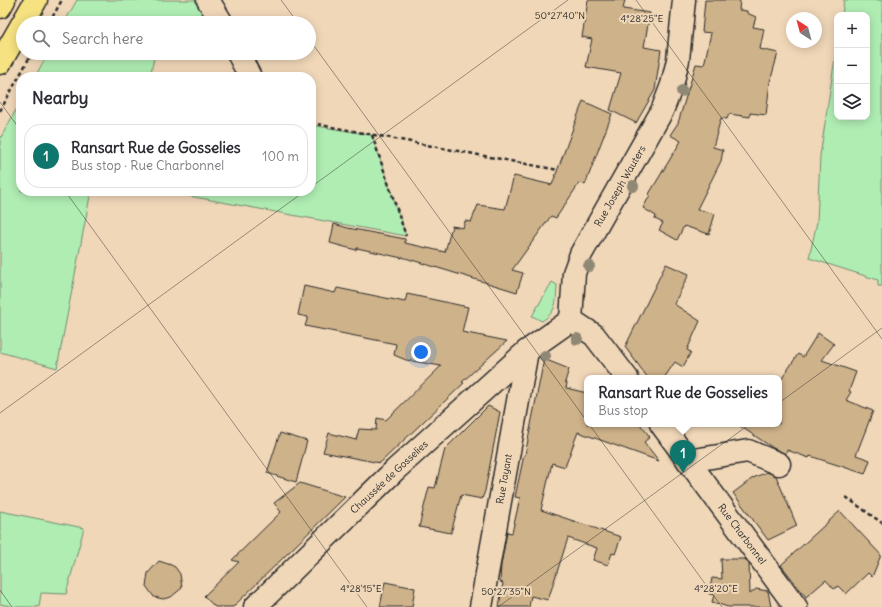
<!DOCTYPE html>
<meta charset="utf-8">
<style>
:root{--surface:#fff;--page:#f7f7f7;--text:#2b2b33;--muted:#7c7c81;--line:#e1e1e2;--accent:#0f766e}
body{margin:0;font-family:Delius,sans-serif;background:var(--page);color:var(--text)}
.controls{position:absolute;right:12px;top:12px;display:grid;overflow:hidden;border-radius:8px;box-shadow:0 2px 10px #0003}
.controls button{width:36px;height:36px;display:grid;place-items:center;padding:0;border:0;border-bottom:1px solid var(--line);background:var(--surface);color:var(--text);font:20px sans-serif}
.compass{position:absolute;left:786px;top:12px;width:36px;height:36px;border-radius:50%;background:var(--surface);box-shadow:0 2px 10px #0003;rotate:324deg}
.you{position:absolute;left:421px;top:352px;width:14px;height:14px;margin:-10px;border:3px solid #fff;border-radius:50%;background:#1a73e8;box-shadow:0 0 0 6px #1a73e833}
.badge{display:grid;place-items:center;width:26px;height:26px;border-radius:50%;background:var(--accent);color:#fff;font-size:13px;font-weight:700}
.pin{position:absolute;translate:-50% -33px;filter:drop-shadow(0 1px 2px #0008)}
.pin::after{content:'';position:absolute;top:21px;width:14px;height:12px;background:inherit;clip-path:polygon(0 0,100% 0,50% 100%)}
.popup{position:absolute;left:584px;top:375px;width:198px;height:52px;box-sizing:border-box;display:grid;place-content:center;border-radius:8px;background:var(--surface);filter:drop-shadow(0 1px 3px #0005);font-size:13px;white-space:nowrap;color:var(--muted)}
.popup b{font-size:15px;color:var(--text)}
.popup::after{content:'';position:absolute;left:50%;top:100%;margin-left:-8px;border:8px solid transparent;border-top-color:var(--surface)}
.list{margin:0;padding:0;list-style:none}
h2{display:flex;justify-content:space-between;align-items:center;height:52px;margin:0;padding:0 16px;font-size:17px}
h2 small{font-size:13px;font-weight:400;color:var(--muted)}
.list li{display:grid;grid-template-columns:26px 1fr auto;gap:12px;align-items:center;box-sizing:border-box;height:64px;margin:0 8px 8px;padding:0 8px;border:1px solid var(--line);border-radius:16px}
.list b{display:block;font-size:15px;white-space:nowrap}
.list p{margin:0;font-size:13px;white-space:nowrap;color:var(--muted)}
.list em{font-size:13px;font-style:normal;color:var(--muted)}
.icon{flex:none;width:22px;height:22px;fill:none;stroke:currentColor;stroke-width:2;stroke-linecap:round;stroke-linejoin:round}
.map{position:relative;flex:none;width:882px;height:607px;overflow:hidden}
.search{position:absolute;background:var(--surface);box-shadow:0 2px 10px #0003;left:16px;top:16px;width:300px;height:44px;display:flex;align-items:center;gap:10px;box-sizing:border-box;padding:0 14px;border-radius:22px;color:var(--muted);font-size:15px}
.panel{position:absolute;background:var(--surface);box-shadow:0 2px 10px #0003;left:16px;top:72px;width:300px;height:124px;border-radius:16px}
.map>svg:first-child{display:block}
</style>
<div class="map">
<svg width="882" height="607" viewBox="0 0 882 607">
<rect width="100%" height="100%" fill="#f0d7b8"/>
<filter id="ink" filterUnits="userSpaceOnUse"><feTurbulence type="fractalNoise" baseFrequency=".025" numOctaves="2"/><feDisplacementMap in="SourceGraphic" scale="8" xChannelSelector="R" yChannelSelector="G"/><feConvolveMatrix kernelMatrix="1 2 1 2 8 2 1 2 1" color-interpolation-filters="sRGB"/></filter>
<g filter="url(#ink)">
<g fill="#b0edb3" stroke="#6e8c6f">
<polygon points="77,0 217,0 222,23 64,23"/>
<polygon points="844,0 882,0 882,286 878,286 878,280 809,258 817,222 820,156 837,45 837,117 867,117 867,15 842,15"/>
<polygon points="48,53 155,53 150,77 35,77"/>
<polygon points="21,101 21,191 91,191 57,368 0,352 0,139"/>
<polygon points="311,125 372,135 406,236 162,191 311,191"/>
<path d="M552,282L557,285C556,303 557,311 542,321L532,316Z"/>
<polygon points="0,511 84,528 66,594 41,593 39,607 15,607 0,604"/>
</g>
<g fill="#ceb28a" stroke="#2b2b2b">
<polygon points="588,0 625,0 623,9 650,13 644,47 661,50 655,90 636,123 610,110 621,73 586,67 592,39 582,37"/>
<polygon points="705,0 740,0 739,10 747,11 747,13 756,17 753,27 764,29 760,49 778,53 770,82 766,115 750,113 750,117 729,114 727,119 721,118 713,147 723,150 721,161 697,209 715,214 709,234 684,226 677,240 659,230 663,223 655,219 656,216 643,208 650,195 649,194 681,141 670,135 678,123 696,64 704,65 711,33 702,32"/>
<polygon points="583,101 612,114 585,185 580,182 556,218 551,216 512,270 523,273 517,292 402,257 402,258 357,248 356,250 330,243 334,224 348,228 405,239 405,243 445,252 452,226 463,228 465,221 471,222 478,205 505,209 514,176 552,185"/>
<polygon points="666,264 689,274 674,304 700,321 687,350 691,352 683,367 675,362 664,378 648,378 625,347"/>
<polygon points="304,286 335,293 337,288 405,302 407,294 468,307 462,332 507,341 462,382 464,383 380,463 323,452 329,433 356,440 359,429 376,430 377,418 386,420 441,366 406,360 394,355 396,344 305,326 308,317 298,315"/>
<polygon points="818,333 834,344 822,360 856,372 849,391 851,392 846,400 873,411 856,455 870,460 865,474 810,456 809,458 787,450 786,454 773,448 737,424 779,424 779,383 798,354 803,357"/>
<polygon points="544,359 569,369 565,382 567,383 566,388 587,393 587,424 640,424 650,437 644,442 659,461 578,432 565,467 552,463 541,510 621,537 615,554 612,553 608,565 593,560 597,548 568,538 548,600 531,596 529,607 499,607 503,583 500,582 501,565 507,532 512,533 520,498 515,497 524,455 525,455"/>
<polygon points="488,406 500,412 485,491 482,499 461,495 451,533 419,527 429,487 435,488 445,449"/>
<polygon points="280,433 307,441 296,482 267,473"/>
<polygon points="767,472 776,476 797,526 768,540 733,493 753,478"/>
<polygon points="300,483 345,497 233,607 215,607 204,596 239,562 232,560 281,512 274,503"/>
<polygon points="840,511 881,555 872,577 868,573 846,594 838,586 834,589 826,580 806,597 781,565"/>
<polygon points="721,559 745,559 749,564 750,594 756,589 768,591 771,607 728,607 712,602 714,595 709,594 712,578 722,579"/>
<polygon points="159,561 171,565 175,567 180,574 182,588 171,597 163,599 154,597 146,586 148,573"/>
<polygon points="385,582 415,588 412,607 380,607"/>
</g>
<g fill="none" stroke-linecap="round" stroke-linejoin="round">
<defs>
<g id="minor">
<polyline points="208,0 222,23"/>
<polyline points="238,53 250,77"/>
<polyline points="571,320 574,273 581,254 662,111 672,85 678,60 684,0"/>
<polyline points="571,320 594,335 627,378"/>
<polyline points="661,424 796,607"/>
<polyline points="688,461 748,451 779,464"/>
<polyline points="255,607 395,470 527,351 571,320"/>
<polyline points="481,607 527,351"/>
</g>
<g id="highway">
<polyline points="0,7 4,0"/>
<polyline points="0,63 36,0"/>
</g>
</defs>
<use href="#minor" stroke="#2b2b2b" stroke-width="25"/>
<use href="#highway" stroke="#2b2b2b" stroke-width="25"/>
<g stroke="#2b2b2b" stroke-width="2.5" stroke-dasharray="4 3" stroke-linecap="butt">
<polyline points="49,23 62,0"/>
<polyline points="0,111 32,53"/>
<polyline points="311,123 558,170"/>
<polyline points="372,135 406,236"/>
<polyline points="846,497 882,523"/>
</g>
<use href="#minor" stroke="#f0d7b8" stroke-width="22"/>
<use href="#highway" stroke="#f6e281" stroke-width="22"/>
</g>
<g fill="#8f8875">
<circle cx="682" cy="91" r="6"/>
<circle cx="633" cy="186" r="6"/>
<circle cx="589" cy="266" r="6"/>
<circle cx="577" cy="339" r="6"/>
<circle cx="545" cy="356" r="6"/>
</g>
</g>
<path fill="none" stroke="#2b2b2b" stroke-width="1" stroke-opacity="0.45" d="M281,0L298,23M636,0L882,339M309,39L722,607M0,102L21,131M311,187L568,0M65,191L367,607M0,413L305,191M0,590L12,607M498,607L882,328"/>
<g text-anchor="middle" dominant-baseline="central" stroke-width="4" stroke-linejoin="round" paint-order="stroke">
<g font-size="10" fill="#2b2b2b" stroke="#f0d7b8">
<text transform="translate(620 186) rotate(-60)">Rue Joseph Wauters</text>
<text transform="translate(389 477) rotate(-43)">Chaussée de Gosselies</text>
<text transform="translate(504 479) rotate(-80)">Rue Tayant</text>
<text transform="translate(742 534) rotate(53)">Rue Charbonnel</text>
</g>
</g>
<g font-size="10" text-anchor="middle" fill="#2b2b2b" stroke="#f0d7b8" stroke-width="4" stroke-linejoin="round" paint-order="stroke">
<text x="560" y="19">50°27'40"N</text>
<text x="642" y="22">4°28'25"E</text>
<text x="361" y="592">4°28'15"E</text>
<text x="716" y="592">4°28'20"E</text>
<text x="506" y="595">50°27'35"N</text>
</g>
</svg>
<div class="controls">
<button>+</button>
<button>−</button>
<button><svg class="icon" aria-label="layers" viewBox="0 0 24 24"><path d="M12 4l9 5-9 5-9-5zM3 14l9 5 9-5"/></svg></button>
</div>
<svg class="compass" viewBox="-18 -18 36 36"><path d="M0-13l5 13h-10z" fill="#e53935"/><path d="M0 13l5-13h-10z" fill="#7c7c81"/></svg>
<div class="you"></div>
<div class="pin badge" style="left:683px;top:473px">1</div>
<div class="popup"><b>Ransart Rue de Gosselies</b>Bus stop</div>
<div class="search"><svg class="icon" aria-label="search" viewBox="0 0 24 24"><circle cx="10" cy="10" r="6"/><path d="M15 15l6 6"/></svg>Search here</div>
<section class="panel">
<h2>Nearby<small></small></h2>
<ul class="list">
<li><span class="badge">1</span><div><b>Ransart Rue de Gosselies</b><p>Bus stop · Rue Charbonnel</p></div><em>100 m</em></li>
</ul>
</section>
</div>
